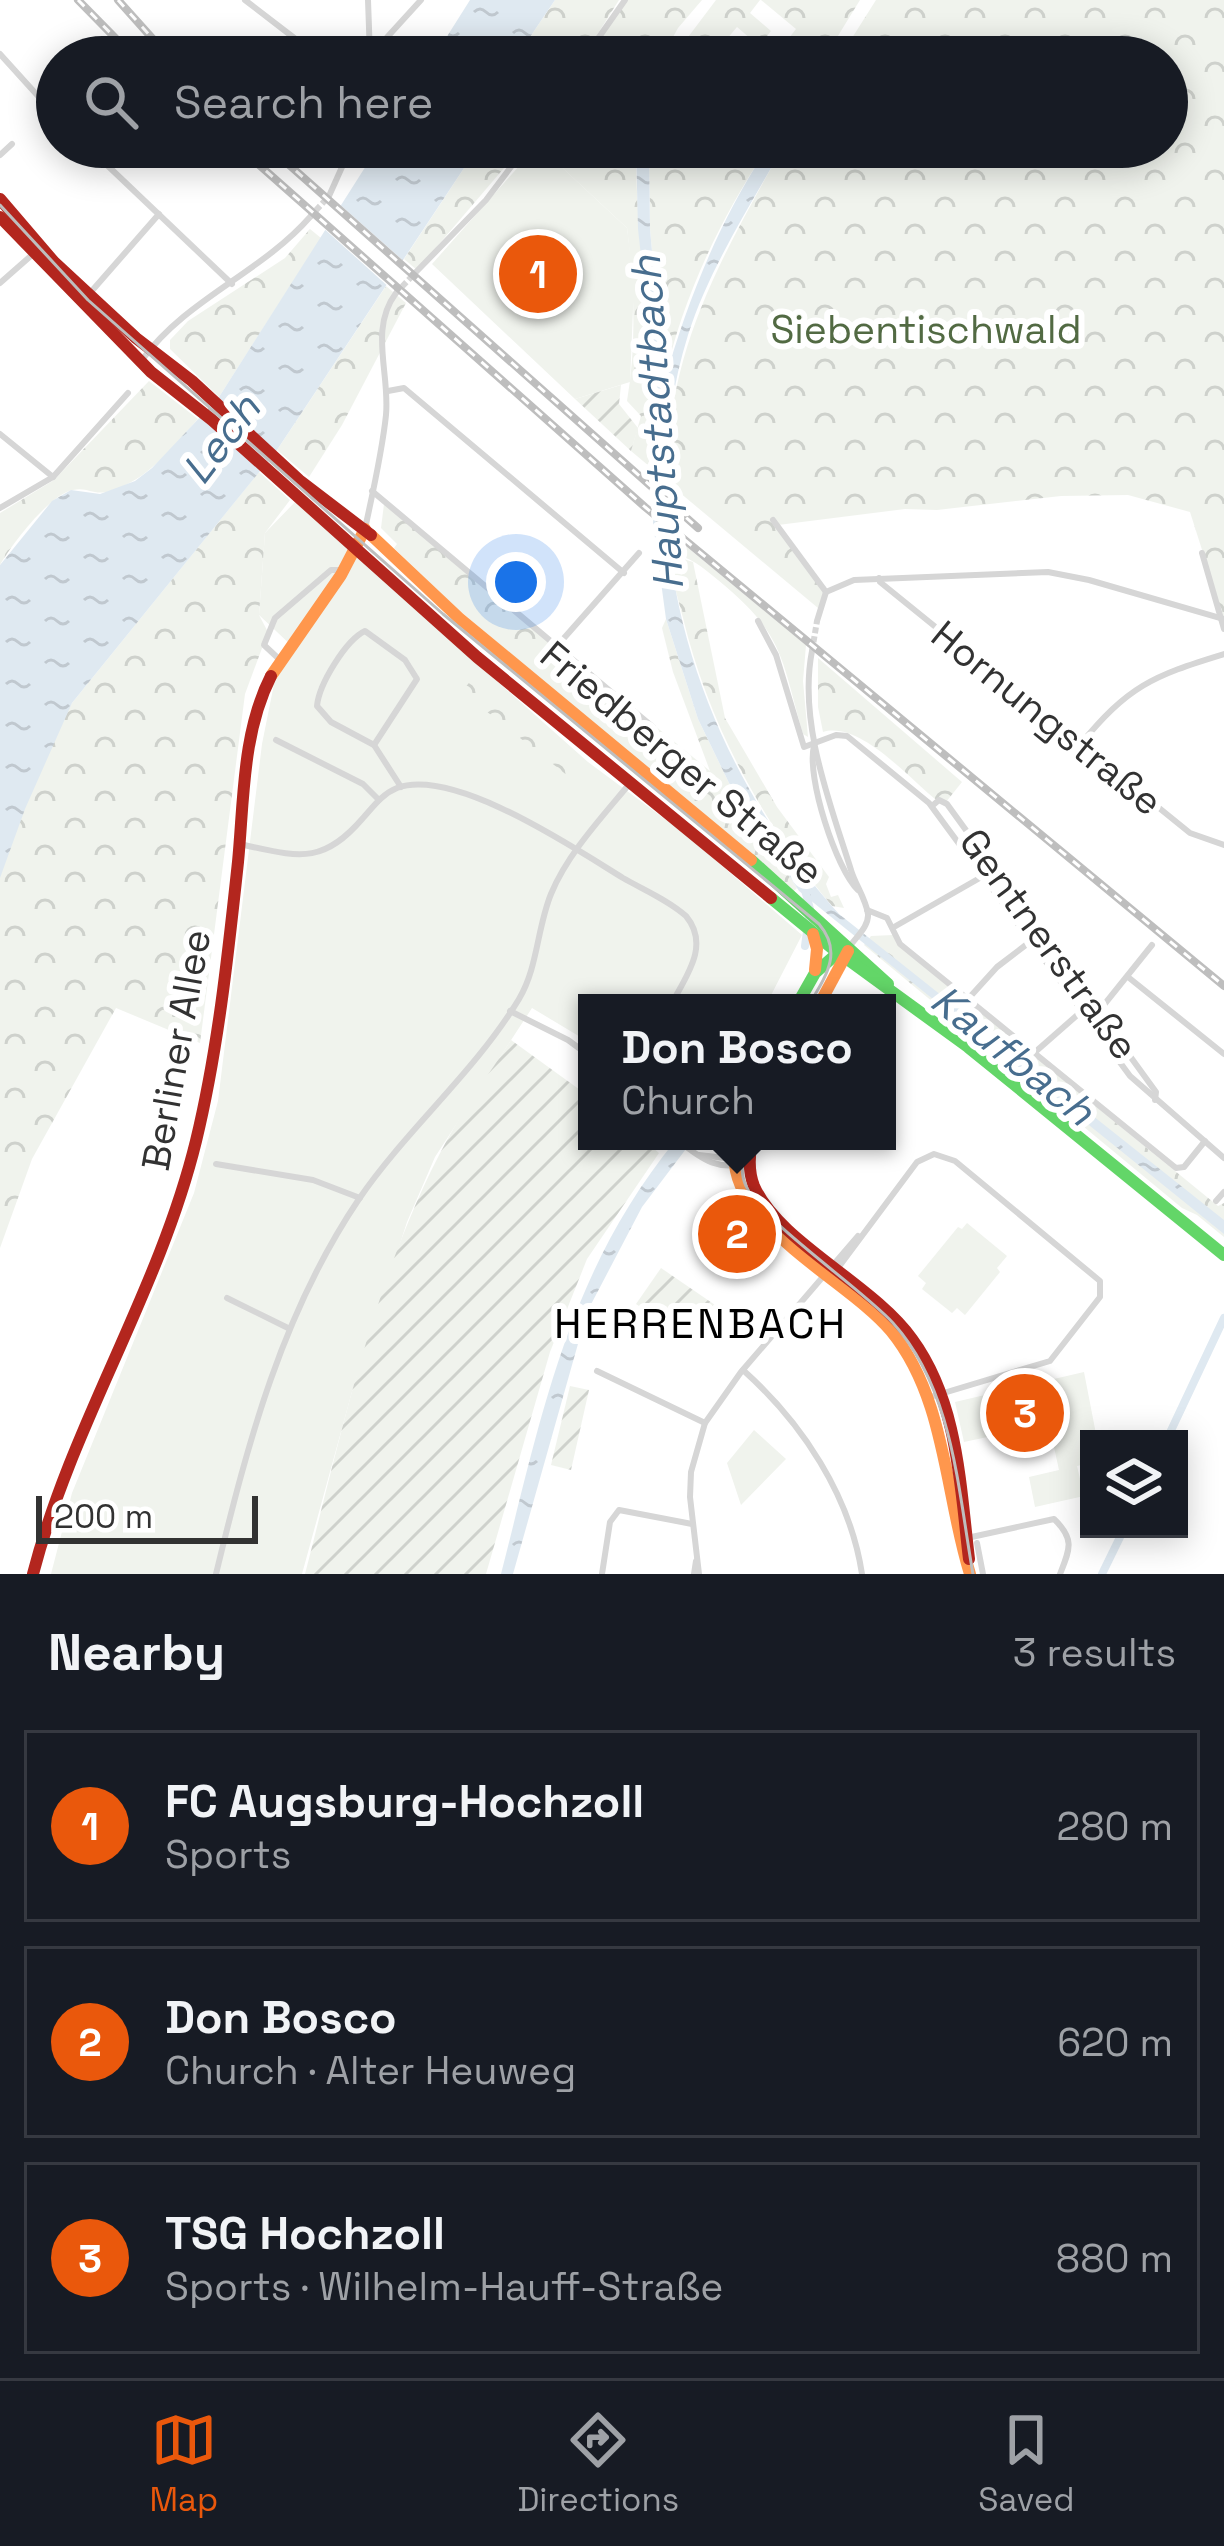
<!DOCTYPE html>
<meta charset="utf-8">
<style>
:root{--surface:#171b24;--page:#242831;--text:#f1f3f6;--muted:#9ea1a6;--line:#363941;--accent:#ea580c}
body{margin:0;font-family:"Space Grotesk",sans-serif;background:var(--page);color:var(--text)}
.controls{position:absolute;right:36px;bottom:36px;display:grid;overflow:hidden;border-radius:0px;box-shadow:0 6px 30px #0003}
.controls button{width:108px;height:108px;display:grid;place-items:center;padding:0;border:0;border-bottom:3px solid var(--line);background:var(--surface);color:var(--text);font:60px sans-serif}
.scale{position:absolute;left:36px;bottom:30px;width:222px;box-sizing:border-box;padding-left:12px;border:6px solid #323232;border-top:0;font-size:33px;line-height:42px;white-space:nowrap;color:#323232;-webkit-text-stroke:9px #fff;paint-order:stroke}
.you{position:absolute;left:516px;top:582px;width:42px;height:42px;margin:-30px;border:9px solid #fff;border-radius:50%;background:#1a73e8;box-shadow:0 0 0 18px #1a73e833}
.badge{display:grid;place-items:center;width:78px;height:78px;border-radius:50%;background:var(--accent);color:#fff;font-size:39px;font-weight:700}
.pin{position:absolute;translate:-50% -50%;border:6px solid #fff;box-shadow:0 3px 12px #0006}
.popup{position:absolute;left:578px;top:994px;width:318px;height:156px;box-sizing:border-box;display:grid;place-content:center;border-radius:0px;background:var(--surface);filter:drop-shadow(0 3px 9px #0005);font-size:39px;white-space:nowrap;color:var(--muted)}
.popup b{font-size:45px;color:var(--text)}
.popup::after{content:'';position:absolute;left:50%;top:100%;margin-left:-24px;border:24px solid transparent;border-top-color:var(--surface)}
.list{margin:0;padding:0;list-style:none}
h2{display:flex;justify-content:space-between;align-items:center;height:156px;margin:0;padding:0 48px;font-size:51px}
h2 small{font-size:39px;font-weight:400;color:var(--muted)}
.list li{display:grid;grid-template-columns:78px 1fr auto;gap:36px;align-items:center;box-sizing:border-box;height:192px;margin:0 24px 24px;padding:0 24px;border:3px solid var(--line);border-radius:0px}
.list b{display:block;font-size:45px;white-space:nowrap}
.list p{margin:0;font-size:39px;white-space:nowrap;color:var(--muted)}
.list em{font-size:39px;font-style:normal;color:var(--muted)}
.icon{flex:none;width:66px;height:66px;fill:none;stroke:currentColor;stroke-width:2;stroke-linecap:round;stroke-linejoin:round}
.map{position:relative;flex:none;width:1224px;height:1574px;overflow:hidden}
.search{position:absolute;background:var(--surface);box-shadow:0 6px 30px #0003;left:36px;right:36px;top:36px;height:132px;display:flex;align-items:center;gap:30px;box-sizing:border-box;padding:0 42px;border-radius:66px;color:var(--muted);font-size:45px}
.sheet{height:804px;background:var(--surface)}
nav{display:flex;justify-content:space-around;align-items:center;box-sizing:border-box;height:168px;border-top:3px solid var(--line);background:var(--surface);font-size:33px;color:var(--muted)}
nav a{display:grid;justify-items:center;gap:6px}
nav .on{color:var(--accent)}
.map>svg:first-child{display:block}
</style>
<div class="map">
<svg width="1224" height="1574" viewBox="0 0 1224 1574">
<defs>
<pattern id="forest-crowns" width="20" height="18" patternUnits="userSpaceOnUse" patternTransform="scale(3)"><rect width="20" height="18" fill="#f0f3ed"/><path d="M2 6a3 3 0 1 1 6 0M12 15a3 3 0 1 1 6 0" fill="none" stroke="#ced1cc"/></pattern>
<pattern id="garden-furrows" width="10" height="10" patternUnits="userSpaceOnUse" patternTransform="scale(3)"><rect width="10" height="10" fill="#f0f3ed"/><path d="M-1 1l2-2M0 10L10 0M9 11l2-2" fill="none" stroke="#ced1cc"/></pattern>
<pattern id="water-ripples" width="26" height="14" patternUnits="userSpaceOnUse" patternTransform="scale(3)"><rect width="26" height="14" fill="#dfe9f1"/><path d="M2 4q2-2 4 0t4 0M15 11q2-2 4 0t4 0" fill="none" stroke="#c0c8cf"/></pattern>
</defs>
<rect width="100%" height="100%" fill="#fff"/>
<g fill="#f0f3ed">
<polygon points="536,147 540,147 627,228 634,284 630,382 575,399 432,264"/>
<polygon points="295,502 588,762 685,834 802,935 767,1003 587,1003 587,1041 532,1008 435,1157 407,1222 353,1388 302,1574 51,1574 72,1493 194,1193 218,1101 262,744 274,684 294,648 259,615 265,533"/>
<path d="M670,533L806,645L803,681L808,737L803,734C781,657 784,634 718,580C702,567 690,556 669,553Z"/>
<polygon points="967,1223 1007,1256 997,1268 1000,1272 965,1315 957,1308 952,1313 922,1289 926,1283 918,1276 958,1227 962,1229"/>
<polygon points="1084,1372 1097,1439 1089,1439 1089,1463 1077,1466 1084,1496 1035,1507 1029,1477 1059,1470 1049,1424 964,1442 955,1402"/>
<polygon points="754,1430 786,1459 741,1505 727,1463"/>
</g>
<g fill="url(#forest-crowns)">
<polygon points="555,0 619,0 583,57 523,57 530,37"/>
<polygon points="626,0 702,0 678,28 662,57 587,57"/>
<polygon points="716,0 760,0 750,13 771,31 759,46 737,27 726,40 745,57 673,57"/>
<polygon points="761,0 860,0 825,57 774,57 796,29"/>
<path d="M876,0H1224V619L1190,512L1128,495L1061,496L937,510L905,509L778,525L826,592L818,608L667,482C666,351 721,258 783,147H1167V57H840Z"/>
<polygon points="478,147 522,147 417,270 404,259"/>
<path d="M540,147H636C634,255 666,364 655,471L631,451L641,416L627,401C637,343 634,287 627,228Z"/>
<path d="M649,147H768C721,217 681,300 664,383L650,229Z"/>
<polygon points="310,229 321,238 219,397 170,349 170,340 188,321 285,258"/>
<polygon points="386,286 406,303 342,425 309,477 277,450"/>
<path d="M149,381L198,419C174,445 152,475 119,488C94,499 90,486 73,490C50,494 12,544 0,565V513L54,480Z"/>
<polygon points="259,472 290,500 265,533 259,615 268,632 245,694 200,1043 116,1008 32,1159 0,1248 0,858 24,786 72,703"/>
<polygon points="384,504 710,771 673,672 662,628 666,619 698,719 729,783 797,888 793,892 453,605 394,548 397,544 381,528"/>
<path d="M671,555L693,562L725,718L777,807L829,877L826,884L831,897L838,895L844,908L832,906C762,822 709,725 683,618C678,597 670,576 671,555Z"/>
<path d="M818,658L962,782L946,802L935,799C907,776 859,721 823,732L818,707Z"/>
<polygon points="474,676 581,760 568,776 462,692"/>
<polygon points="893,935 897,944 1218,1206 1224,1203 1224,1237 1197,1215 1182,1208 864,945 871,936"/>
</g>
<g fill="url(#garden-furrows)">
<polygon points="621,385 619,404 638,428 631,451 575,399"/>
<path d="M511,1040L587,1095V1141H645L659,1153L587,1259L550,1352L486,1574H305C342,1431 376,1270 447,1140C466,1105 490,1073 511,1040Z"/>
<polygon points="661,1268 718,1307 694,1343 636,1304"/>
<polygon points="570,1386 589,1390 571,1470 551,1465"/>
</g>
<g fill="url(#water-ripples)">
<polygon points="470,0 555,0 530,37 523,57 434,57"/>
<polygon points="378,147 478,147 277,450 72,703 25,809 0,878 0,565 52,501 71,490 100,494 135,481 152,468 219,397"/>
<path d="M636,147H649L650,229L664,383C688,299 719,221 768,147H783C749,208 709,269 688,335C625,537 701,761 839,914L1224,1220V1234L799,891L729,783L698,719L666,619L653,523L657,450L655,382L638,229Z"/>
<path d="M675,1141H692L642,1207L587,1312L513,1574H501C542,1414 568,1273 675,1141Z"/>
</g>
<polygon fill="#fff" points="337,202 407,264 391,289 321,226"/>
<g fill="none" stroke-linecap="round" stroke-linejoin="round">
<g stroke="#dfe9f1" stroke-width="8">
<polyline points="805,890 810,909 805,946"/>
<polyline points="1167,1439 1224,1318"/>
<polyline points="1102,1574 1124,1529"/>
</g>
<g stroke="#d6d6d6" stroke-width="6" stroke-dasharray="6 3" stroke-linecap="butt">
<polyline points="310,217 329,196"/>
<polyline points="396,293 416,272"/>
<polyline points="812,651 817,621"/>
</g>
<g stroke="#d6d6d6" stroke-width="6">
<polyline points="245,0 319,57"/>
<polyline points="368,0 370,56"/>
<polyline points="0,54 57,117"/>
<polyline points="370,56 421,0"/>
<polyline points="585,57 625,0"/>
<polyline points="88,147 232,284"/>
<polyline points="0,155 12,144"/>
<polyline points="329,196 351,147"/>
<polyline points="416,272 486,200 526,147"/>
<polyline points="0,283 33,254"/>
<polyline points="90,293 159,214"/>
<path d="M142,360C186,299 261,273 310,217"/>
<polyline points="388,391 404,388 624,573"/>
<polyline points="0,434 53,477"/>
<polyline points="372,491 653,727"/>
<polyline points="0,508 53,477 128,393"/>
<polyline points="773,520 826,592"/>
<path d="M365,529C373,491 382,453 386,415C390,373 369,329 396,293"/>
<polyline points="1202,553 1224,629"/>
<polyline points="879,578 880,582 1190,833 1224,845"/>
<polyline points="826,592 854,580 1048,572 1089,580 1224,619"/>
<polyline points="758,621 776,655 804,747 836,735 847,736 929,803 1130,1076 1224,1158"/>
<polyline points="817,621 826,592"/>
<path d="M365,631L405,660L417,679L374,745L331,722L317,706C319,684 346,640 365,631Z"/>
<polyline points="557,646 639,553"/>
<path d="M812,651C798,722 830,803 851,870C855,884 866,899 868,914C869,926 857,936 850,946"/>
<polyline points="279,659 264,645 275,618 331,570 345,570"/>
<polyline points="276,740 363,784 379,800"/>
<polyline points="374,745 401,787"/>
<path d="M814,746C806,776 836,869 858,890"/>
<path d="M1079,746C1128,686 1152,676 1224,654"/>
<polyline points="932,806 939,800 947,804 1156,1092 1155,1100"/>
<path d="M239,844C297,856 321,867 363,818C373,807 382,794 397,788C454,767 574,848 623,878C644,890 668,900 686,916C710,945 687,975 672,1003"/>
<polyline points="867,910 887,918 900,944 1176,1168 1184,1167 1205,1141"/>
<polyline points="894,927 985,875"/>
<polyline points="1128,977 1224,1054"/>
<polyline points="968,999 997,967 1031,941"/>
<polyline points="510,1011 568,1040 587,1054"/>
<polyline points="1091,1021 1152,945"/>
<polyline points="1034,1053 1083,1010"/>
<path d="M679,1141C702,1160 720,1172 749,1162"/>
<polyline points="699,1155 734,1159"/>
<polyline points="216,1164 313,1180 360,1198"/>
<polyline points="1216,1201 1224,1192"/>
<polyline points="838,1268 917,1162 934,1154 955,1161 1100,1281 1100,1297 1050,1361 927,1398"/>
<polyline points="227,1298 288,1328"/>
<path d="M743,1370C802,1423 850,1495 862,1574"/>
<polyline points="597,1371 705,1423"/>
<path d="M967,1538L1054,1519C1075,1539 1070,1549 1060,1574"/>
<polyline points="977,1543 983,1574"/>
<path d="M216,1574C248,1442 282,1313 359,1199C407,1129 475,1072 519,999C538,967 537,928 551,894C568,853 603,816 631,782"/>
<polyline points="602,1574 610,1522 619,1510 692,1524"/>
<polyline points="694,1574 696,1561"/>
<polyline points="699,1574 690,1497 691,1472 705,1423 741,1372 858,1236"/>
</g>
<g stroke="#63d668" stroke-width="12">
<polyline points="751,860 888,984"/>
<polyline points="771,898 832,948 968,1047 1224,1255"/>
<polyline points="798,1003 815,973 840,951"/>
</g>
<g stroke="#ff974d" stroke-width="12">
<polyline points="371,535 459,618 751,860"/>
<polyline points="271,676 341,575 365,529"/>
<polyline points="813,934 817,949 815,970"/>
<polyline points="820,1003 848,951"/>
<path d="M736,1141C718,1221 847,1278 891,1331C946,1398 945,1495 970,1574"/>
</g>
<g stroke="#b3261e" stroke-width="12">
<polyline points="0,199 54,262 136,338 192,381 299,480 371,535"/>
<polyline points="0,217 151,372 212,420 477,657 771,898"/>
<path d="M752,1141C749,1156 748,1171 754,1186C778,1242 873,1284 912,1339C958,1402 960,1484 969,1559"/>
<path d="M33,1574C72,1423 159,1292 196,1141C218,1050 228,955 238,862C244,800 242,733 271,676"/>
</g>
<g stroke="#bebebe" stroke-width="3">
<path d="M0,205L88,300L443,614L819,924C843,952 826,976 810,1003"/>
<path d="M748,1141C743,1156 739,1171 746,1186C761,1221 861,1288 893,1323C953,1389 958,1490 973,1574"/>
</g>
<defs>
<g id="rail">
<polyline points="78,0 134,57"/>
<polyline points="118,0 169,57"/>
<polyline points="239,147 645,507 1224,986"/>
<polyline points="269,147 698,528"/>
</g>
</defs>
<use href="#rail" stroke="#bebebe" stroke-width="8"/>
<use href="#rail" stroke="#fff" stroke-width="3" stroke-dasharray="9" stroke-linecap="butt"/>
</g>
<g text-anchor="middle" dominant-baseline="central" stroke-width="12" stroke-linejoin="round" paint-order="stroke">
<g font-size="39" fill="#526a43" stroke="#fff">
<text x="926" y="329">Siebentischwald</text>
</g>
<g font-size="39" fill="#323232" stroke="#fff">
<text transform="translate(1047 718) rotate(39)">Hornungstraße</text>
<text transform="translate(682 763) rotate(40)">Friedberger Straße</text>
<text transform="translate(1049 944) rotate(54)">Gentnerstraße</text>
<text transform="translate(176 1050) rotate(-80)">Berliner Allee</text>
</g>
<g font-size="42" font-style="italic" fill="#476d8e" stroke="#fff">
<text transform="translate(657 423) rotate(-94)">Hauptstadtbach</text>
<text transform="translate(221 439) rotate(-53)">Lech</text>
<text transform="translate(1013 1055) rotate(39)">Kaufbach</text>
</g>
<g font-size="42" letter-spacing="3" fill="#000" stroke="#fff">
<text x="701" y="1323">HERRENBACH</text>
</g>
</g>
</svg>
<div class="controls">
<button><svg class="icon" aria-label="layers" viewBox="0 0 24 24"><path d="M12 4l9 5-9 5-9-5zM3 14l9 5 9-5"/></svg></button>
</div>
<div class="scale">200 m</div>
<div class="you"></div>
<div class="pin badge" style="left:538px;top:274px">1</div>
<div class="pin badge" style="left:737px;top:1234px">2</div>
<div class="popup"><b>Don Bosco</b>Church</div>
<div class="pin badge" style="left:1025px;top:1413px">3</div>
<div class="search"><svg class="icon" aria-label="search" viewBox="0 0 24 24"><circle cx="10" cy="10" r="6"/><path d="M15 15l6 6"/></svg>Search here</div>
</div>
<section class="sheet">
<h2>Nearby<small>3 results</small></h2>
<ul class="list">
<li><span class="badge">1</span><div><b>FC Augsburg-Hochzoll</b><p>Sports</p></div><em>280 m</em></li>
<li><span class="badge">2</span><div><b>Don Bosco</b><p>Church · Alter Heuweg</p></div><em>620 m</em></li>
<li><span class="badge">3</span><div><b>TSG Hochzoll</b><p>Sports · Wilhelm-Hauff-Straße</p></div><em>880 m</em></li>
</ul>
</section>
<nav>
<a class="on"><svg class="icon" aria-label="map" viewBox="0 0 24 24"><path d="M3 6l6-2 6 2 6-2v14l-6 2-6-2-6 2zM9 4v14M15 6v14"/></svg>Map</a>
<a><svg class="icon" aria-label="directions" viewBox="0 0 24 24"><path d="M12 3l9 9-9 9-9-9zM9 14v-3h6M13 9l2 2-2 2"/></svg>Directions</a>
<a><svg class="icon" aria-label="saved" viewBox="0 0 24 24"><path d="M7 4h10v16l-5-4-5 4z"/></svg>Saved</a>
</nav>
